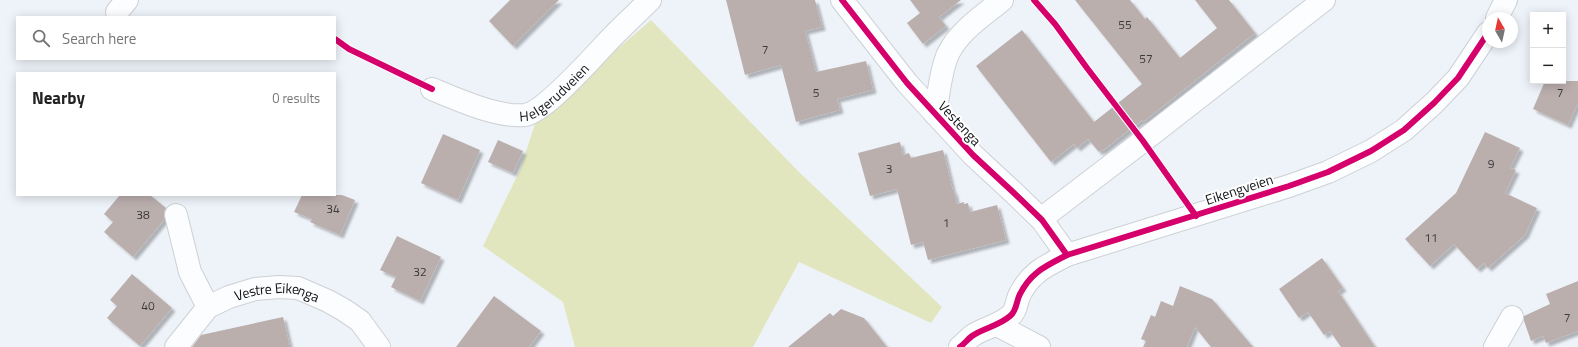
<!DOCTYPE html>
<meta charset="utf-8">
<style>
:root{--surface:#fff;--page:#f2f2f2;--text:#222;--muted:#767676;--line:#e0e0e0}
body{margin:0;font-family:"Titillium Web",sans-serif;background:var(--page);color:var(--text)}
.controls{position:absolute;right:12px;top:12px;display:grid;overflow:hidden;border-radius:0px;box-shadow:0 2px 10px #0003}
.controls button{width:36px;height:36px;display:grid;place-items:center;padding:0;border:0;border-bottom:1px solid var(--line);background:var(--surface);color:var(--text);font:20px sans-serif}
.compass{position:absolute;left:1482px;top:12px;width:36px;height:36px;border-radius:50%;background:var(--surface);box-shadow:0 2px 10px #0003;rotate:351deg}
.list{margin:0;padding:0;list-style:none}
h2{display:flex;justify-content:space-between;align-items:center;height:52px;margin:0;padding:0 16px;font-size:17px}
h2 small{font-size:13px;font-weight:400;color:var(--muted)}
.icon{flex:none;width:22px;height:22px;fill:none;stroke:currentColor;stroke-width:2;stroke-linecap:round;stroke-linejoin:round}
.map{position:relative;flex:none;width:1578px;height:347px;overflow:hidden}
.search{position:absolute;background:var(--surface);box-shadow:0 2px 10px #0003;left:16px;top:16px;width:320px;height:44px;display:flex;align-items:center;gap:10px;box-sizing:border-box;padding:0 14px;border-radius:0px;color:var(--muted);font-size:15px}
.panel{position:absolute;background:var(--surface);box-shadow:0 2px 10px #0003;left:16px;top:72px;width:320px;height:124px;border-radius:0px}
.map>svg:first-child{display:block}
</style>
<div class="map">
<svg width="1578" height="347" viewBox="0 0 1578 347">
<defs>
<filter id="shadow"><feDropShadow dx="3.5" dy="3.5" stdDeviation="1" flood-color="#0004"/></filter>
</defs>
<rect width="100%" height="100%" fill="#eef3f9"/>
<polygon fill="#e1e6be" points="651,20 800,173 942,307 931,323 799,262 753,347 575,347 563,302 483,246 520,170 537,118"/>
<g fill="#bbafae" filter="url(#shadow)">
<polygon points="510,0 559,0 513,46 489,21"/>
<polygon points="726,0 815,0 822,27 805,31 816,72 866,61 873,90 837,99 840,110 796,122 781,65 745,75"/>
<polygon points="910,0 961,0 939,17 946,26 923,44 907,23 920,13"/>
<polygon points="1075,0 1130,0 1145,19 1147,17 1180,58 1217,28 1195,0 1229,0 1255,33 1143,122 1142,120 1102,151 1101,150 1099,152 1088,139 1077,148 1074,144 1051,162 976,66 1022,30 1094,122 1142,84"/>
<polygon points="1545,81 1578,81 1578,103 1568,125 1533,109"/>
<polygon points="1485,132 1520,148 1510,168 1516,170 1505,193 1537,208 1525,235 1488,268 1484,263 1477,269 1454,244 1430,266 1405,239 1456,193"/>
<polygon points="443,134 480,150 458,200 421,183"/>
<polygon points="498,140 523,151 513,173 488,162"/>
<polygon points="900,142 903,155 909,153 911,158 943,150 953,191 954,191 957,204 964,202 964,204 968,203 970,212 997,205 1006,240 928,260 923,242 911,245 897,189 870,196 858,153"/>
<polygon points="120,195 150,195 166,208 164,212 164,220 133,257 104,232 113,222 104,214"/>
<polygon points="302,195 342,195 355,200 340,235 310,222 312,219 294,212"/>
<polygon points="397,236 441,257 420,301 391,287 396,277 380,270"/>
<polygon points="1322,258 1343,288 1338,291 1375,347 1341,347 1330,331 1324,335 1308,312 1299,318 1279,289"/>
<polygon points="132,274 172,308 140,346 107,318 117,306 110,300"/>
<polygon points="1578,281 1578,331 1546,343 1543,336 1531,341 1524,321 1524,316 1550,304 1546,294"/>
<polygon points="1180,286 1212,299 1253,347 1211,347 1195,327 1187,347 1143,347 1146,341 1141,339 1151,315 1155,317 1161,301 1173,306"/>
<polygon points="494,296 541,331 529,347 456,347"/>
<polygon points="841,309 864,318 887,347 788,347 830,313 833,316"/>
<polygon points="283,317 290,347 192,347 201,335"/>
</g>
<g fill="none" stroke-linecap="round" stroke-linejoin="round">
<defs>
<g id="minor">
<polyline points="842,0 907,83 973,155 1014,193 1042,220 1067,255"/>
<polyline points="117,12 127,0"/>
<polyline points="1497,18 1506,0"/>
<path id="s1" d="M432,89C456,99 498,118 525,115C546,112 598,51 615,34C626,23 638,12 650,0"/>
<path d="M935,114C939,94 940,72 948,54C959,31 983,16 1002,0"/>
<polyline points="176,215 190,272 208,307"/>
<polyline points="1042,220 1050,212 1143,141 1324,0"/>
<polyline points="997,325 1039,347"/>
<path id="s2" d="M176,347L208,307L229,297L255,289L279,287L298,288L328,301L344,310L360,321L379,347"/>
<path d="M960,347C964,344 968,339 972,336C983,328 999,326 1010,316C1017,311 1016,301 1020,294C1031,272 1046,266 1067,255L1289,186L1328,172L1371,151L1404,130L1434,103L1458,78L1488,33"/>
<polyline points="1495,347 1512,317"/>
</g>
</defs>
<use href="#minor" stroke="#cdd1d5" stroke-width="24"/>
<use href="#minor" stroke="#fcfdfe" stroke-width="22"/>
<defs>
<g id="cycleway">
<polyline points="842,0 907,83 973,155 1014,193 1042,220 1067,255"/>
<polyline points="1034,0 1055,24 1087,68 1143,141 1196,216"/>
<polyline points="335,39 349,49 432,89"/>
<path d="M960,347C964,344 968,339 972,336C983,328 999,326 1010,316C1017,311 1016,301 1020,294C1031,272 1046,266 1067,255L1289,186L1328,172L1371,151L1404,130L1434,103L1458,78L1488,33"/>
</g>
</defs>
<use href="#cycleway" stroke="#fff" stroke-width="8"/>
<use href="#cycleway" stroke="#d6006c" stroke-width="6"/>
</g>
<g text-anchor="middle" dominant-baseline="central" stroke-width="4" stroke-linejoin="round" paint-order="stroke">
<g font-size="12" fill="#3a393b">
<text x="1125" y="24">55</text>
<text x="765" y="49">7</text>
<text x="1146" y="58">57</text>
<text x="816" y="92">5</text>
<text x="1560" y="92">7</text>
<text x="1491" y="163">9</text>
<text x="889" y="168">3</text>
<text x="333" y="208">34</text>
<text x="143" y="214">38</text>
<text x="946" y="222">1</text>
<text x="1431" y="237">11</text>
<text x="420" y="271">32</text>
<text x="148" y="305">40</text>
<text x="1567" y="317">7</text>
</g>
<g font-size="14" fill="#0f1215" stroke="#fff">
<text stroke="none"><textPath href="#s1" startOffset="134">Helgerudveien</textPath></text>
<text transform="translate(960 123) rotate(47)">Vestenga</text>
<text transform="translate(1239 189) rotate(-18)">Eikengveien</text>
<text stroke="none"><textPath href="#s2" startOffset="124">Vestre Eikenga</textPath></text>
</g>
</g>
</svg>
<div class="controls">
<button>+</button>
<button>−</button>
</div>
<svg class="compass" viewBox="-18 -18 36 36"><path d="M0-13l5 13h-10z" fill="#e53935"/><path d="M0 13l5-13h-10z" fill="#767676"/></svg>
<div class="search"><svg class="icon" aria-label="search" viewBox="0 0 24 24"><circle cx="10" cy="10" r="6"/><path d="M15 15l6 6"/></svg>Search here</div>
<section class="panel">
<h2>Nearby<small>0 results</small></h2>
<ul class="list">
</ul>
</section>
</div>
